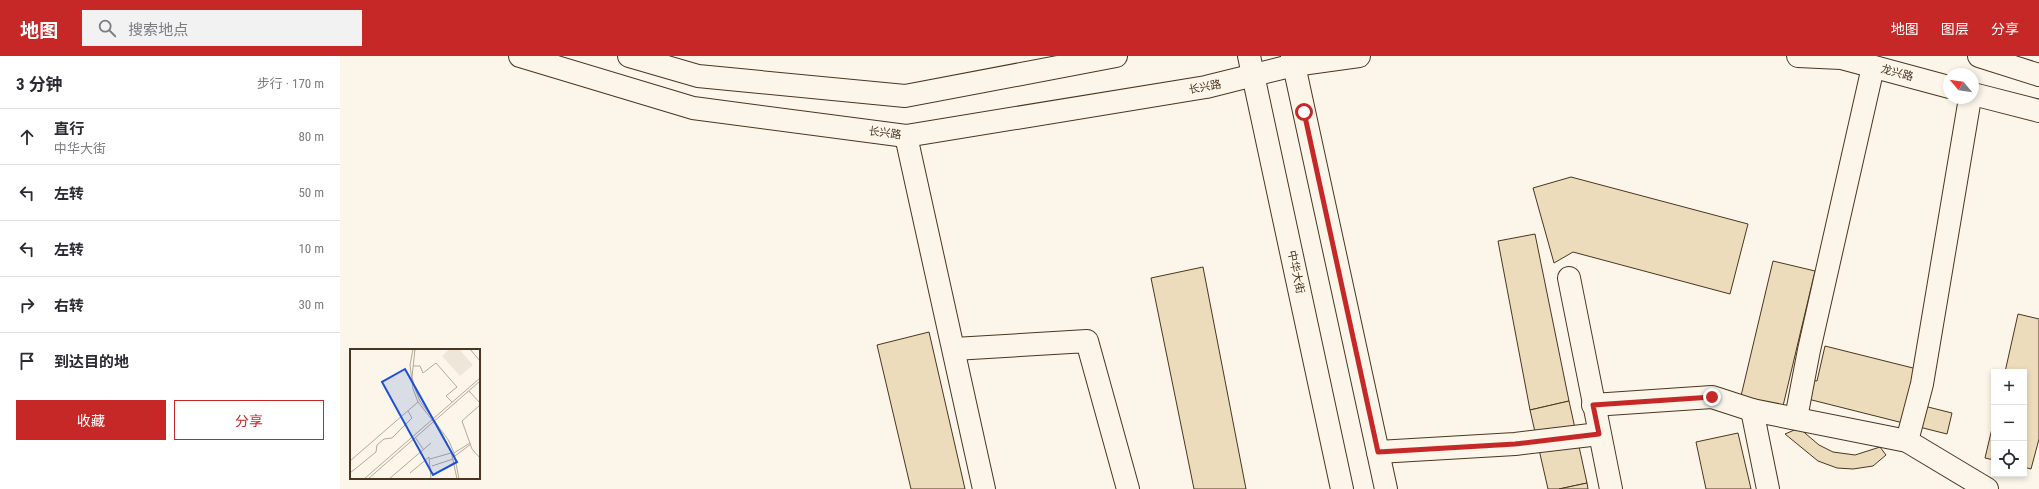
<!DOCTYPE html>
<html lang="zh">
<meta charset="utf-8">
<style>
:root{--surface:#fff;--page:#f2f2f3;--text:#2b2b33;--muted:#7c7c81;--line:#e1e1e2;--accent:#c62828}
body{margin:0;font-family:"Roboto Condensed","Noto Sans SC",sans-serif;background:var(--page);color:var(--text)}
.controls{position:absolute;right:12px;bottom:12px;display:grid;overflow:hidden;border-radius:0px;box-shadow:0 2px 6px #0003}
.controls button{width:36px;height:36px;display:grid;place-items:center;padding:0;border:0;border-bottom:1px solid var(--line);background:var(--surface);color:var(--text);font:20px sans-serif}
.compass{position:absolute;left:1603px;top:12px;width:36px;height:36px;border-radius:50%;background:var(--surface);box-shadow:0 2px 6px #0003;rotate:299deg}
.stop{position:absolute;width:12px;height:12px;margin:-9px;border:3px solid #c62828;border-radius:50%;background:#fff}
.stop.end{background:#c62828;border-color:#fff;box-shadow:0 1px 4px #0008}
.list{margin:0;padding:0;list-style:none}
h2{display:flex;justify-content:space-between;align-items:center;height:52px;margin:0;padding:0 16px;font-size:17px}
h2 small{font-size:13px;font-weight:400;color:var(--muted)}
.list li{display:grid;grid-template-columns:26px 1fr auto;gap:12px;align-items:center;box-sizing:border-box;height:56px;padding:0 16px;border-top:1px solid var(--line)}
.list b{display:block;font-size:15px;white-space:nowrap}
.list p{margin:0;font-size:13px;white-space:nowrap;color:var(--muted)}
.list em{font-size:13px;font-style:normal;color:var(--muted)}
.actions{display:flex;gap:8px;padding:12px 16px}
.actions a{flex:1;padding:9px 0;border:1px solid var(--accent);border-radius:0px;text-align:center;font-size:14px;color:var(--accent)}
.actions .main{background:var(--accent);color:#fff}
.icon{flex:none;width:22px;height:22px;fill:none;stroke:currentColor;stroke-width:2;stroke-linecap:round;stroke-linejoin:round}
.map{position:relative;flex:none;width:1699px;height:433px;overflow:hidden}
header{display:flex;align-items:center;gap:24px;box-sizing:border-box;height:56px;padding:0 20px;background:var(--accent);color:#fff}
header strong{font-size:19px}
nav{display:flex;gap:22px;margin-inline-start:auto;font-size:14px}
.search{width:280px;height:36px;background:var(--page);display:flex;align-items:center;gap:10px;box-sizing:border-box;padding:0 14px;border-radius:0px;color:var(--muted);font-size:15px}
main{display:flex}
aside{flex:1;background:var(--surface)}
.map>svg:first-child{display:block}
</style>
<header>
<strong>地图</strong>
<div class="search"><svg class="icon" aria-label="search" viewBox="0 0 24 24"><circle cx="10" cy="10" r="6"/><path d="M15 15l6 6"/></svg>搜索地点</div>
<nav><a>地图</a><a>图层</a><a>分享</a></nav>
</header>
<main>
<aside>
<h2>3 分钟<small>步行 · 170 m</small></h2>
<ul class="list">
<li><svg class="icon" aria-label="ahead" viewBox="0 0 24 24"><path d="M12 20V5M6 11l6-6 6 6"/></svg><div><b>直行</b><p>中华大街</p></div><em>80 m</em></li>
<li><svg class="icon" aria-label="left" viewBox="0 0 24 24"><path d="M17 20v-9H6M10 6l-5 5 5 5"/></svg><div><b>左转</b></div><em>50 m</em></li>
<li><svg class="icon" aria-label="left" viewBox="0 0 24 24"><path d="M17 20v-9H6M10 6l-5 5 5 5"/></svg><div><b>左转</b></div><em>10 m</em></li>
<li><svg class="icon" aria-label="right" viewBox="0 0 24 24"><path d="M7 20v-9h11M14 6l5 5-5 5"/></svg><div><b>右转</b></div><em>30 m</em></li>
<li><svg class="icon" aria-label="arrive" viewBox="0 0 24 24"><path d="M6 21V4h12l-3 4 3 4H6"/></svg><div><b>到达目的地</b></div></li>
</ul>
<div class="actions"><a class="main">收藏</a><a>分享</a></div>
</aside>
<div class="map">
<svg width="1699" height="433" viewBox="0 0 1699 433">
<rect width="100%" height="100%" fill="#fbf6e9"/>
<g fill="#ecdcbc" stroke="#4a3520">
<polygon points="1231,121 1408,168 1390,238 1233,196 1214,207 1193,132"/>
<polygon points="1195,178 1229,345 1190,354 1158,185"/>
<polygon points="1433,205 1475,215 1443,350 1401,340"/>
<polygon points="863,211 906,433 854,433 811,222"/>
<polygon points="1678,258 1699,263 1699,383 1691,413 1684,411 1684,316 1665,316"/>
<polygon points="589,276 625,433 571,433 537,289"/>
<polygon points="1485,290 1577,313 1568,346 1612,357 1607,378 1452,339 1457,321 1477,325"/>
<polygon points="1229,345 1247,427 1219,433 1208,433 1190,354"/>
<polygon points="1654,364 1654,404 1645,402"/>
<polygon points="1459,372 1479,389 1493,396 1515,399 1540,391 1546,399 1533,410 1513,413 1497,412 1478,405 1445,378"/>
<polygon points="1398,377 1411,433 1366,433 1356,386"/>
<polygon points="1247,427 1248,433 1219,433"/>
</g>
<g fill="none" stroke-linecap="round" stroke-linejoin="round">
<defs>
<g id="minor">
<polyline points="566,80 644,433"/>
<polyline points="1229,222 1271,433"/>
<polyline points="614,293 747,285 788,433"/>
<polyline points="1253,349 1372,341 1412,354"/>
<polyline points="1456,362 1469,294 1533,11"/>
<polyline points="1567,385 1582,328 1630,42"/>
<polyline points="1038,396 1175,388 1259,378"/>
<polyline points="1428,433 1412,354 1567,385 1647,433"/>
</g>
<g id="tertiary">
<polyline points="180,0 353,52 566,80 866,31 954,9 1019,0"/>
<polyline points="289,0 358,20 565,40 776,0"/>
<polyline points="1458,0 1501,2 1609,31"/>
<polyline points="1639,0 1699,19"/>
<polyline points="1633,38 1699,55"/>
</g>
<g id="secondary">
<polyline points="909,0 1002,433"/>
<polyline points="952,0 1046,433"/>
</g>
</defs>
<use href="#minor" stroke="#4a3520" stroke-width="24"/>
<use href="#tertiary" stroke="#4a3520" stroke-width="24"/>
<use href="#secondary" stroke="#4a3520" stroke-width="24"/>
<use href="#minor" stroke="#fbf6e9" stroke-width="22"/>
<use href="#tertiary" stroke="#fbf6e9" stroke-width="22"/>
<use href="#secondary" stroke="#fbf6e9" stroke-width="22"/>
</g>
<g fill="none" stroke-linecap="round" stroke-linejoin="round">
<polyline stroke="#c62828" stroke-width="5" points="964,56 1038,396 1175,388 1259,378 1253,349 1372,341"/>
</g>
<g text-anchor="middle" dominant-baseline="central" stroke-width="3" stroke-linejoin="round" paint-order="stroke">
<g font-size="11" fill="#4a3520" stroke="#fbf6e9">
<text transform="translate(1557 17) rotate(15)">龙兴路</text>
<text transform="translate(865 31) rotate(-11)">长兴路</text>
<text transform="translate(545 77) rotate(7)">长兴路</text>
<text transform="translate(956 216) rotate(78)">中华大街</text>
</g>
</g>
<g transform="translate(10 293)">
<rect width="130" height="130" fill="#fbf6e9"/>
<path d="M100,0H109L123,16L110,27L92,7Z" fill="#ede6d9"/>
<path fill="none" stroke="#b4a999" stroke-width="1" d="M63,0L60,16L63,40L68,53L90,81L101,102L107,130M65,0L62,28L65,40L70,52L99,92L104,104L109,130M120,0L130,12M63,17H70L73,24L86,14L107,38L96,47L102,53M119,42L130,54M130,56L112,72L122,100L130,109M65,88L73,100M104,104L120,94M105,107L121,95M80,110L101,104M0,112L68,53M82,117L103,110M0,124L26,103L27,96L34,90L42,89L62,69L58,62M60,124L79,108L81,130M14,130L130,29M18,130L130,32M39,130L81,94"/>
<path fill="#1d4ed8" fill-opacity="0.15" stroke="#1d4ed8" stroke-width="2" d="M55,20L107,113L83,126L32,33Z"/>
<rect width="130" height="130" fill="none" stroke="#4a3520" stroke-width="2"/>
</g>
</svg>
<div class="controls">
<button>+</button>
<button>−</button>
<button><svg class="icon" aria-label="locate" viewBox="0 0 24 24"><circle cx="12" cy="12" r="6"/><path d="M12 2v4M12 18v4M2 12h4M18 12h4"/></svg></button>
</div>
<svg class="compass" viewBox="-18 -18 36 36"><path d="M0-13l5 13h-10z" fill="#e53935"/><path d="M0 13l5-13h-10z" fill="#7c7c81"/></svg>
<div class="stop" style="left:964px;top:56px"></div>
<div class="stop end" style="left:1372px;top:341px"></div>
</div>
</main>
